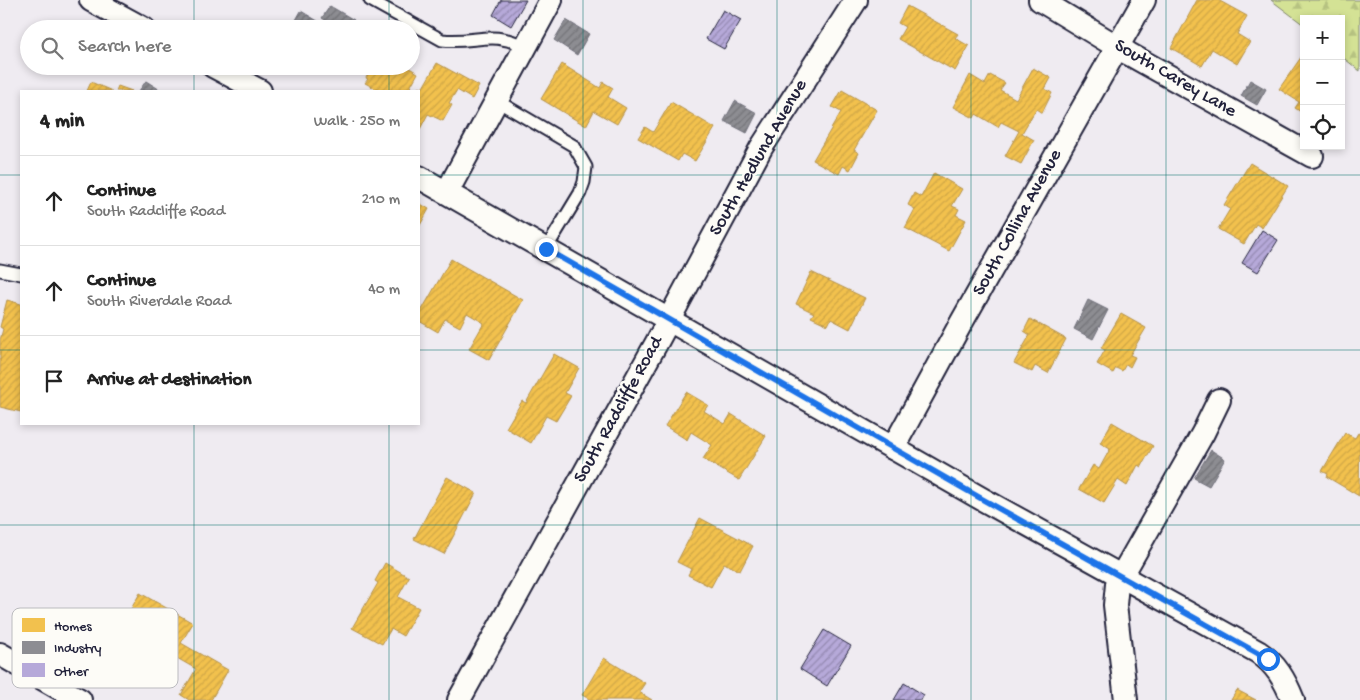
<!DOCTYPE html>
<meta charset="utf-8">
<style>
:root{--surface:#fff;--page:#f2f2f2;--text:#222;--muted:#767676;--line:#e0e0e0}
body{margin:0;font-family:"Gochi Hand",sans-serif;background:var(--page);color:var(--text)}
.controls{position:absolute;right:15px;top:15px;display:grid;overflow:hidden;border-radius:0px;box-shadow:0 2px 8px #0003}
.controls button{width:45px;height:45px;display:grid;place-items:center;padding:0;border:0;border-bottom:1px solid var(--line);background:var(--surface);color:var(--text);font:25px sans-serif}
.stop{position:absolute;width:15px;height:15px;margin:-11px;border:4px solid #1a73e8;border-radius:50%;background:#fff}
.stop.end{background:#1a73e8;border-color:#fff;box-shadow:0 1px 5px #0008}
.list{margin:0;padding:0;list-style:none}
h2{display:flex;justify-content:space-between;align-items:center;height:65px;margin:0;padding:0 20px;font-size:21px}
h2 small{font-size:16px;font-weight:400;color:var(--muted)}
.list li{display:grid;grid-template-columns:32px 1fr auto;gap:15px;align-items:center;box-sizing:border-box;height:90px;padding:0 20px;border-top:1px solid var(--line)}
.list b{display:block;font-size:19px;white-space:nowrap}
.list p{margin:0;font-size:16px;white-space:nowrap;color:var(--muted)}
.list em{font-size:16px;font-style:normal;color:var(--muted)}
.icon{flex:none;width:28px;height:28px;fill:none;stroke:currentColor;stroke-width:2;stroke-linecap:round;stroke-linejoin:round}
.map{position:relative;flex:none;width:1360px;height:700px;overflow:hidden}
.search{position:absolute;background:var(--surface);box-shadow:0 2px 8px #0003;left:20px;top:20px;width:400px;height:55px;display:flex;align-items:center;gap:12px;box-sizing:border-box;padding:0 18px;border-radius:28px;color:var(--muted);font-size:19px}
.panel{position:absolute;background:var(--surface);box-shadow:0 2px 8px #0003;left:20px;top:90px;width:400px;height:335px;border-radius:0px}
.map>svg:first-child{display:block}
</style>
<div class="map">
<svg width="1360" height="700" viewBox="0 0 1360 700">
<defs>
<pattern id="forest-firs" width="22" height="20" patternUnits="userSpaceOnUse" patternTransform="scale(1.25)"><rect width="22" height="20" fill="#d4e295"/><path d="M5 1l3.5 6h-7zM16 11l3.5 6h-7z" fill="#b6c281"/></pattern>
<pattern id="homes-hatch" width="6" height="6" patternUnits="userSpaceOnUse" patternTransform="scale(1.25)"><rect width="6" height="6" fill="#f2c14e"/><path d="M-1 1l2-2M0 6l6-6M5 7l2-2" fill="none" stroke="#cfa645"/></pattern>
<pattern id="industry-hatch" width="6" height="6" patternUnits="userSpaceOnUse" patternTransform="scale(1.25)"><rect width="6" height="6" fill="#8d8d92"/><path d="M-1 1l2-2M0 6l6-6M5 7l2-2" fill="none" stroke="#737378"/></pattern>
<pattern id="building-hatch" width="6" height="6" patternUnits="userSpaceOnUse" patternTransform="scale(1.25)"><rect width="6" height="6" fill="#b6a9d9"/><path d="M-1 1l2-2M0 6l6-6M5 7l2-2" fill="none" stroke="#9489b1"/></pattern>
</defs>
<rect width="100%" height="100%" fill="#efebf1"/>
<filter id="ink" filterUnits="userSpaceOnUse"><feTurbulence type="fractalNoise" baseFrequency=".02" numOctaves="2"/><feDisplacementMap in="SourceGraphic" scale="10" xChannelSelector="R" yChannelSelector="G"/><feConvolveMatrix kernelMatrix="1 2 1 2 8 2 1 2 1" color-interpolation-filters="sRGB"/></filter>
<g filter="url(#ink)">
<polygon fill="url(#forest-firs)" stroke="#7b8268" points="1271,0 1360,0 1360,71 1341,56 1341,19 1304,19 1304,25"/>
<g fill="url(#homes-hatch)" stroke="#b49148">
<polygon points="1197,0 1218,0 1247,16 1237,34 1250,42 1237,64 1212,49 1202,66 1171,48"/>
<polygon points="907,6 958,34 955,38 969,46 955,71 898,39 905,27 898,23"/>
<polygon points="1304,53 1304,114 1295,108 1299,102 1279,89"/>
<polygon points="437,63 479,86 472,99 457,90 449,103 452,105 443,121 428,114 419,131 419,91 417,91 420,87 422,89"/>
<polygon points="562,64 600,88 603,82 613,88 608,97 626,108 617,124 594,111 586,126 541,99"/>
<polygon points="372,66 406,66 418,73 408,91 380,91 365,83 368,79 366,78"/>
<polygon points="1033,68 1051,78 1045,89 1052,93 1042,113 1036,109 1022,133 1034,140 1021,164 1005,156 1019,131 1001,122 998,127 976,114 974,118 953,107 970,75 985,84 990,75 1005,83 1000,90 1016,99"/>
<polygon points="91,82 112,91 87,91"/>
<polygon points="118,86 132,91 116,91"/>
<polygon points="842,90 877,110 854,150 859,153 850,170 843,166 839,174 813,160 841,112 832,107"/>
<polygon points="671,102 715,128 695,161 682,154 678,161 638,138 645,127 653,132"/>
<polygon points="1250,163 1288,186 1262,228 1256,224 1244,244 1218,229 1230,209 1224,205"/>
<polygon points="934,173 962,189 952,206 959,209 956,215 966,220 949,251 905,228 915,209 908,205 914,193 921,197"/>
<polygon points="419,203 429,209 419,227"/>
<polygon points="451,259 523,300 489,360 469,349 484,323 467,313 460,327 445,319 438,332 419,321 419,315"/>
<polygon points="811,272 865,298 850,329 831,319 828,325 811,317 814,313 796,304"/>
<polygon points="7,300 21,304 21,412 0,407 0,340 3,329 0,327"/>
<polygon points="1121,314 1146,328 1130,355 1135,357 1130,367 1126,364 1122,371 1116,368 1113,373 1097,364 1105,350 1101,348"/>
<polygon points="1030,319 1066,339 1048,373 1035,366 1032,372 1014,363 1030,335 1024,331"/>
<polygon points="554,354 579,368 565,393 571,396 556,421 546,416 531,443 506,428 522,401 526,403"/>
<polygon points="686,392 708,405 704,411 725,424 731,414 766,436 739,480 703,459 712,445 691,432 687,440 665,426"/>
<polygon points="1112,422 1153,446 1141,467 1138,465 1127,486 1118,480 1104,503 1079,489 1093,465 1099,469 1110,449 1100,443"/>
<polygon points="1345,433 1355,438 1358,433 1360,434 1359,496 1327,477 1328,474 1322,471"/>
<polygon points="447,477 476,493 444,554 414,539"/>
<polygon points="700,518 753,546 740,571 724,563 711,587 688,575 691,569 677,562"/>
<polygon points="385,563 409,577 398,597 419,608 403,636 391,629 382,644 352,628 378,583 375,581"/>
<polygon points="140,593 193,623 181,643 228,670 211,700 189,700 181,695 196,669 163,650 148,678 125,665 129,656 110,646"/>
<polygon points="604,658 645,683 639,692 652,700 591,700 582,695"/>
<polygon points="1237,690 1256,700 1231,700"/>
</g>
<g fill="url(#industry-hatch)" stroke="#6d6d78">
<polygon points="330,6 354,20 348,29 339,29 322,18"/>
<polygon points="301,11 321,23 317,29 291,29"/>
<polygon points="566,20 589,34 577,55 554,40"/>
<polygon points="1250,80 1266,89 1257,105 1241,96"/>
<polygon points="146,81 162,91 139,91"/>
<polygon points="735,101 757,113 747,133 724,121"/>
<polygon points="1088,300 1108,310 1093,339 1074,329"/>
<polygon points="1211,450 1225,459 1209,486 1194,478"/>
</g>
<g fill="url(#building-hatch)" stroke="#22223b">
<polygon points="501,0 526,0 511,26 493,15"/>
<polygon points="723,10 741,20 724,49 706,39"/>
<polygon points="1262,230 1278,240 1258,272 1242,263"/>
<polygon points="824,630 851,646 827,686 800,669"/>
<polygon points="904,683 924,695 921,700 894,700"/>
</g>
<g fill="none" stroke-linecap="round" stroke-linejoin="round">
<defs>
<g id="service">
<path d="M370,0L442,40C475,44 492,29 525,47"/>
<polyline points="497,101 574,146 586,167 584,182 580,193 546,249"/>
<polyline points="0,270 21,274"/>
</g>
<g id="minor">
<polyline points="91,0 144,29"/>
<polyline points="1040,0 1129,54 1312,156"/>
<polyline points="213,66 260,91"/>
<path d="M419,177L982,499L1258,652C1276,664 1285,680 1293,700"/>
<polyline points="447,192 551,0"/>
<polyline points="893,448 960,325 1144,0"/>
<polyline points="0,654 80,700"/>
<polyline points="459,700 657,342 761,148 856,0"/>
<polyline points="1126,700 1115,605 1117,584 1203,433 1219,400"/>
</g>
</defs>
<use href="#service" stroke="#22223b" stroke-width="15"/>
<use href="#minor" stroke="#22223b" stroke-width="26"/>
<use href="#service" stroke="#fdfcf7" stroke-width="11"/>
<use href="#minor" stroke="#fdfcf7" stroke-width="22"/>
</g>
</g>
<g fill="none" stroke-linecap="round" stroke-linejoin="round" filter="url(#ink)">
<polyline stroke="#1a73e8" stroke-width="6" points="546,249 982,499 1268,659"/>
</g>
<path fill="none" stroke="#0f766e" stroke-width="1" stroke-opacity="0.55" d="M194,0V29M389,0V29M583,0V700M777,0V700M971,0V700M1166,0V700M194,66V91M389,66V91M0,175H21M419,175H1360M0,350H21M419,350H1360M194,424V700M389,424V700M0,525H1360"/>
<g text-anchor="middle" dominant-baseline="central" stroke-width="5" stroke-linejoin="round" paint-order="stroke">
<g font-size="19" fill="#22223b" stroke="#fdfcf7">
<text transform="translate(1175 79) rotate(30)">South Carey Lane</text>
<text transform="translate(759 158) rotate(-60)">South Hedlund Avenue</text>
<text transform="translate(1018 223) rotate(-61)">South Collina Avenue</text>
<text transform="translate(619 410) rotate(-61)">South Radcliffe Road</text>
</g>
</g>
<rect x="12" y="608" width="166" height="80" rx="8" fill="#fdfcf7" stroke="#bbbbbf" stroke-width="1"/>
<rect x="22" y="618" width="23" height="14" fill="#f2c14e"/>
<rect x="22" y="641" width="23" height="13" fill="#8d8d92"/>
<rect x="22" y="663" width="23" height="14" fill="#b6a9d9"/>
<g font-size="14" fill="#22223b">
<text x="54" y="630">Homes</text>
<text x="54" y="652">Industry</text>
<text x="54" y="675">Other</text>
</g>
</svg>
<div class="controls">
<button>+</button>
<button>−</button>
<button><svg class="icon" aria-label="locate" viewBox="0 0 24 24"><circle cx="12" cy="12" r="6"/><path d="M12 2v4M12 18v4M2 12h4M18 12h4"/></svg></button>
</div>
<div class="stop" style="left:1268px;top:659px"></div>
<div class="stop end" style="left:546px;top:249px"></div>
<div class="search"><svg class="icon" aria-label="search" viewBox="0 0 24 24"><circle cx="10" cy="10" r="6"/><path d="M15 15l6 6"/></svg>Search here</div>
<section class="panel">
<h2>4 min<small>Walk · 250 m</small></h2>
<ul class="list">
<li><svg class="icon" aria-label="ahead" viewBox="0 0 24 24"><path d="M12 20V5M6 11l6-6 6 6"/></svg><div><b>Continue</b><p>South Radcliffe Road</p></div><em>210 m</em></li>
<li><svg class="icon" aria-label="ahead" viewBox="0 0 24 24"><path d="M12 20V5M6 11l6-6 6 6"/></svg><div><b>Continue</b><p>South Riverdale Road</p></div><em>40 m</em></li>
<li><svg class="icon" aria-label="arrive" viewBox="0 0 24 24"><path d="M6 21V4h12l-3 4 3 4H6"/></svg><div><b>Arrive at destination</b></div></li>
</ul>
</section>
</div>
